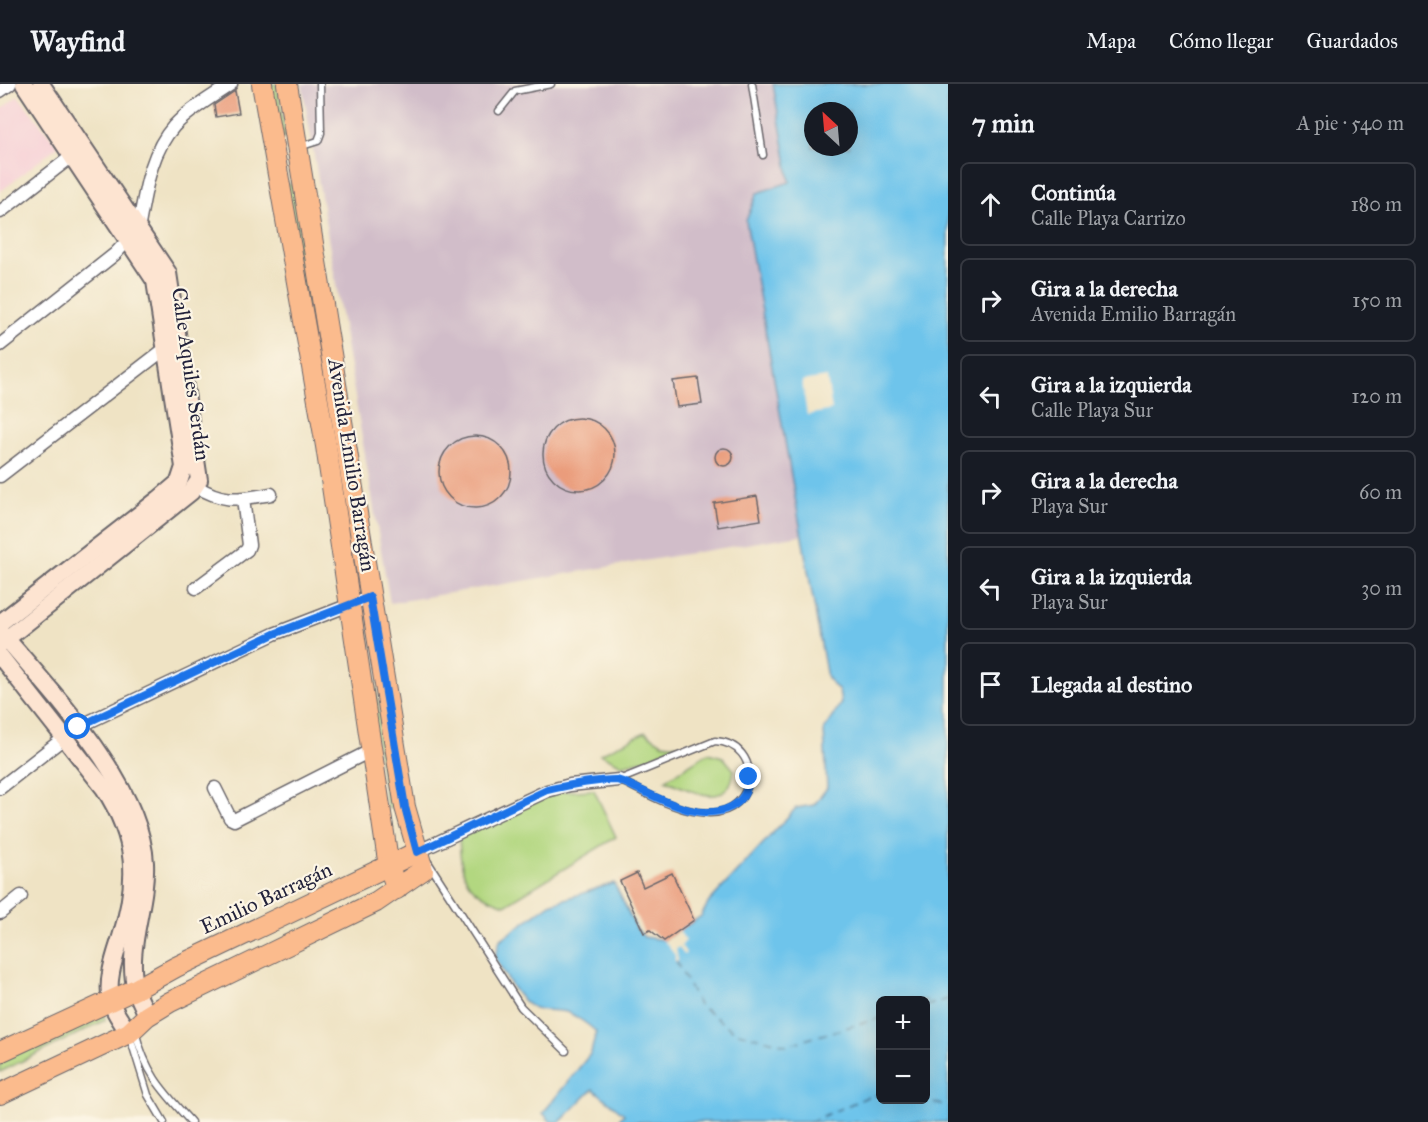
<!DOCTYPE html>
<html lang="es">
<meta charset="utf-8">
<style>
:root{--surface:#171b24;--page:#20242c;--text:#f1f3f6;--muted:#9ea1a6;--line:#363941}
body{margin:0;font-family:"IM FELL Great Primer",serif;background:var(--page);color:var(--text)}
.controls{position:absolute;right:18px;bottom:18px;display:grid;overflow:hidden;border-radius:9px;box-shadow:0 6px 24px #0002}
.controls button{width:54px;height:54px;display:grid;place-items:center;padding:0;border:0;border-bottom:2px solid var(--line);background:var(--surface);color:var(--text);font:30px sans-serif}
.compass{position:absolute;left:804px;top:18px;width:54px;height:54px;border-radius:50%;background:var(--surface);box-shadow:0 6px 24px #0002;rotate:334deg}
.stop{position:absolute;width:18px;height:18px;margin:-14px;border:4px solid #1a73e8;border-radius:50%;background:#fff}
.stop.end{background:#1a73e8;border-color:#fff;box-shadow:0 2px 6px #0008}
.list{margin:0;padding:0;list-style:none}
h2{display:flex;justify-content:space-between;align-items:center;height:78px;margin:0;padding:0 24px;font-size:26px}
h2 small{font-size:20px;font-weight:400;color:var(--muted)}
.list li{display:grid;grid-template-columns:39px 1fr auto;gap:18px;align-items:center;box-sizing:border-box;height:84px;margin:0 12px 12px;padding:0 12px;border:2px solid var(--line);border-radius:9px}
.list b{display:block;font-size:22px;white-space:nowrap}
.list p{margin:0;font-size:20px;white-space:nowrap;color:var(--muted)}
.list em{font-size:20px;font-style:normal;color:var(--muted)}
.icon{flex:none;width:33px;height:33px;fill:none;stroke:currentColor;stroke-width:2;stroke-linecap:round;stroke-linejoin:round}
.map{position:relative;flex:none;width:948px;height:1038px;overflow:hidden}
header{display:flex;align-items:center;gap:36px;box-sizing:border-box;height:84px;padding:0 30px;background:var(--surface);border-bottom:2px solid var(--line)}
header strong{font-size:28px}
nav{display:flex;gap:33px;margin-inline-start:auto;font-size:21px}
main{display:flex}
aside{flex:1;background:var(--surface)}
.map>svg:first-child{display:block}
</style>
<header>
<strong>Wayfind</strong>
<nav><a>Mapa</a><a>Cómo llegar</a><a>Guardados</a></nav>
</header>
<main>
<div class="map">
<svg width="948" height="1038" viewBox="0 0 948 1038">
<rect width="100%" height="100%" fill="#fcf5e5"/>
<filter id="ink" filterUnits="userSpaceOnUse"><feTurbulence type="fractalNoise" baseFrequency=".0167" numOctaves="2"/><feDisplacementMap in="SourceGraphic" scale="12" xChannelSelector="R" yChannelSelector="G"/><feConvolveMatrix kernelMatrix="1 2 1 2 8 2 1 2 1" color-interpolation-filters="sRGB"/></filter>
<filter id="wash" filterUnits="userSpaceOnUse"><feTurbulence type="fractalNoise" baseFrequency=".008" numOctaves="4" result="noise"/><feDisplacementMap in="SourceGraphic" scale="24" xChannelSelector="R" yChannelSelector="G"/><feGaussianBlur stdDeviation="1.35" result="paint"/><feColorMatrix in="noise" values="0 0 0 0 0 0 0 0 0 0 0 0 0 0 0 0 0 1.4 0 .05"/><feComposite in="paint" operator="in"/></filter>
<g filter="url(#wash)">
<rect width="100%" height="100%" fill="#efe3c4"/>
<polygon fill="#f6cfd6" points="18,12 58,62 0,108 0,26"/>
<polygon fill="#d1bdc9" points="302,0 773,0 790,98 757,109 746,137 801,451 390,519"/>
<g fill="#b2d780" stroke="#6a7c5e" stroke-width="1.5">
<polygon points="269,0 277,0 286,53 278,54"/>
<polygon points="293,100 352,452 346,455 284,101"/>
<polygon points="366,543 394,724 387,724 358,544"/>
<polygon points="645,648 662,659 677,661 648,675 622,681 600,670"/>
<path d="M708,669L723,673L734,686C729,729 690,706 665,696Z"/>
<path d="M594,706L616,753L505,821C464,806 461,794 459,752L553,708Z"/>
<polygon points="104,930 105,936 0,988 0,972"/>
</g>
<path fill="#6ec4eb" stroke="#487393" stroke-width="1.5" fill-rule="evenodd" d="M773,0H948V1038H617L624,1030L593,1005L560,1038H551L543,1029L591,969L596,948C592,943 572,929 566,928C550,925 535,929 523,916C511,905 503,886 495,873L500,856L550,820L614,799L636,844L644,853L666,856L701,832L709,818L796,724L814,721L827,704L824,646L841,619L839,607L827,594L746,137L757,109L790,98ZM813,27H849V63H813ZM880,916H926V1016H880Z"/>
<g fill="#efe3c4">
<polygon points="827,293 832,326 807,331 802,297"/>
<polygon points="679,847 686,857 681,861 686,869 684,871 679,863 676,865 678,877 675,877 675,871 664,857"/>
</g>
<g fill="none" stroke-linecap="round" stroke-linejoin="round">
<g stroke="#3d5b79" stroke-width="1.5" stroke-dasharray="8 6" stroke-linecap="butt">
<polyline points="676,877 699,921 735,948 787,961 880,934"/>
<polyline points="926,922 948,915"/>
<polyline points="906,1016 948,1021"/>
<polyline points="809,1038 872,1011 880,1012"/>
</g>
</g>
<g id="blocks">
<g fill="#ea9c7c">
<polygon points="235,7 239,29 216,33 214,21"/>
<polygon points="698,294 702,320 677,323 673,297"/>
<circle cx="579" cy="370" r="36"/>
<circle cx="475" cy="388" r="36"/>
<circle cx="724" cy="373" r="9"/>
<polygon points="757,412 761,436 718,443 714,419"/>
<polygon points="637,789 643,803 672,789 694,836 664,857 650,846 644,849 620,797"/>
</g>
</g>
</g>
<g filter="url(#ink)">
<use href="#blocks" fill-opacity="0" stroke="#6a666b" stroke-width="1.5"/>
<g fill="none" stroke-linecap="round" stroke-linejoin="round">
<defs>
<g id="lane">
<polyline points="752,0 763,71"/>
<polyline points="499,27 515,7 551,0"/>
<polyline points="299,63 318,57 321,49 320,0"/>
<path d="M715,657C764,660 758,729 710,729C679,729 646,709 619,696Z"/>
<polyline points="428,778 521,923 566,967"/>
<path d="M135,947C146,990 162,1006 191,1038"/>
<polyline points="130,953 148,1011 164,1038"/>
</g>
<g id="street">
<polyline points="0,7 10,0"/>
<polyline points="0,128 72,72"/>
<path d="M138,146C145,110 149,70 174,42C190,25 212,13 231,0"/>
<polyline points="0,261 115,170 128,156"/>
<polyline points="0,392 166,264"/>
<path d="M196,402C225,420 239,415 271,410"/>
<polyline points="196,504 247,466 249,461 243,415"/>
<polyline points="0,704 78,643 274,550 370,513"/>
<polyline points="215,704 230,734 234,736 372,666"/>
<polyline points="417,768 547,707 570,701 619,696"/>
<polyline points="0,829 21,812"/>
</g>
<g id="secondary">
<polyline points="0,539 159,415 179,398 184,383 155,197 24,0"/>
<path d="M0,547C50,607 141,699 145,779C147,822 125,864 136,906C139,915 144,923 147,932"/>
<polyline points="0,560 191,408 199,396 168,189 41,0"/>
<path d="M0,572L104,704C137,755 139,796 121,853C115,872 106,896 111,917C113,927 123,940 129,949"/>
</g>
<g id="primary">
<polyline points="262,0 326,362 389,783 397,805"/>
<polyline points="0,968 136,905 176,883 417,768"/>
<polyline points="0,1010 129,949 147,932 170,918 376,818 423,786 405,723 287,0"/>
</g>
</defs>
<use href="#lane" stroke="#6a666b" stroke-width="9"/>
<use href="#street" stroke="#6a666b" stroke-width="15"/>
<use href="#secondary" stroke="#6a666b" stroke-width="20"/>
<use href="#primary" stroke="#6a666b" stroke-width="22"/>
<use href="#lane" stroke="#fff" stroke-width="6"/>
<use href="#street" stroke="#fff" stroke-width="12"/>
<use href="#secondary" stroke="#fde4d1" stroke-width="16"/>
<use href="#primary" stroke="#fbbb8d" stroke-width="20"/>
</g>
</g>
<g fill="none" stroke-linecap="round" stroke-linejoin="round" filter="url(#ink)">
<path stroke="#1a73e8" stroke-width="8" d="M78,643L274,550L370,513L405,723L417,768L547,706C569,701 594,696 616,696C623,697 631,702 638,705C665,717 701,738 731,723C743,717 748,706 749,693"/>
</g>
<g text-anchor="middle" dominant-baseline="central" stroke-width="4.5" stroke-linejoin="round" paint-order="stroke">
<g font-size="21" fill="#22223b" stroke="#fcf5e5">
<text transform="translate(191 290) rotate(82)">Calle Aquiles Serdán</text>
<text transform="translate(352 381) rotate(81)">Avenida Emilio Barragán</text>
<text transform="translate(266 814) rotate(-25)">Emilio Barragán</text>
</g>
</g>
</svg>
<div class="controls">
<button>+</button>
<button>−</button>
</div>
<svg class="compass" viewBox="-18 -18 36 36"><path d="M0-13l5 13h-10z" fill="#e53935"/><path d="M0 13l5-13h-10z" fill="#9ea1a6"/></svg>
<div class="stop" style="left:78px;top:643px"></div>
<div class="stop end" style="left:749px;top:693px"></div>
</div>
<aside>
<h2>7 min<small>A pie · 540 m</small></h2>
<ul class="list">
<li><svg class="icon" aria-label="ahead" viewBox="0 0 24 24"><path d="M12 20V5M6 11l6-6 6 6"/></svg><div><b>Continúa</b><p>Calle Playa Carrizo</p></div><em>180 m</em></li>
<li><svg class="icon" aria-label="right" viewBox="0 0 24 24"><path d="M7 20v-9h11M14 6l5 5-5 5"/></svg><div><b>Gira a la derecha</b><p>Avenida Emilio Barragán</p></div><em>150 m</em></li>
<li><svg class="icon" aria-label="left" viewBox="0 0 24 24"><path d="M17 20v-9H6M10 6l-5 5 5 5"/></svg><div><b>Gira a la izquierda</b><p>Calle Playa Sur</p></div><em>120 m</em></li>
<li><svg class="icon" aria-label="right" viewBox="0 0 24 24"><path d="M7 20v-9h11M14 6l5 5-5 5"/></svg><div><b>Gira a la derecha</b><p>Playa Sur</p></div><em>60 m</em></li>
<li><svg class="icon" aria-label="left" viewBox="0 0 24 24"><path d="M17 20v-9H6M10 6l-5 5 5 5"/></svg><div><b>Gira a la izquierda</b><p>Playa Sur</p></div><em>30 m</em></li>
<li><svg class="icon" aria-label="arrive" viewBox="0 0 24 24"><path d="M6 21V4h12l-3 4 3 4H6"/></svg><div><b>Llegada al destino</b></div></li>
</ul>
</aside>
</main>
